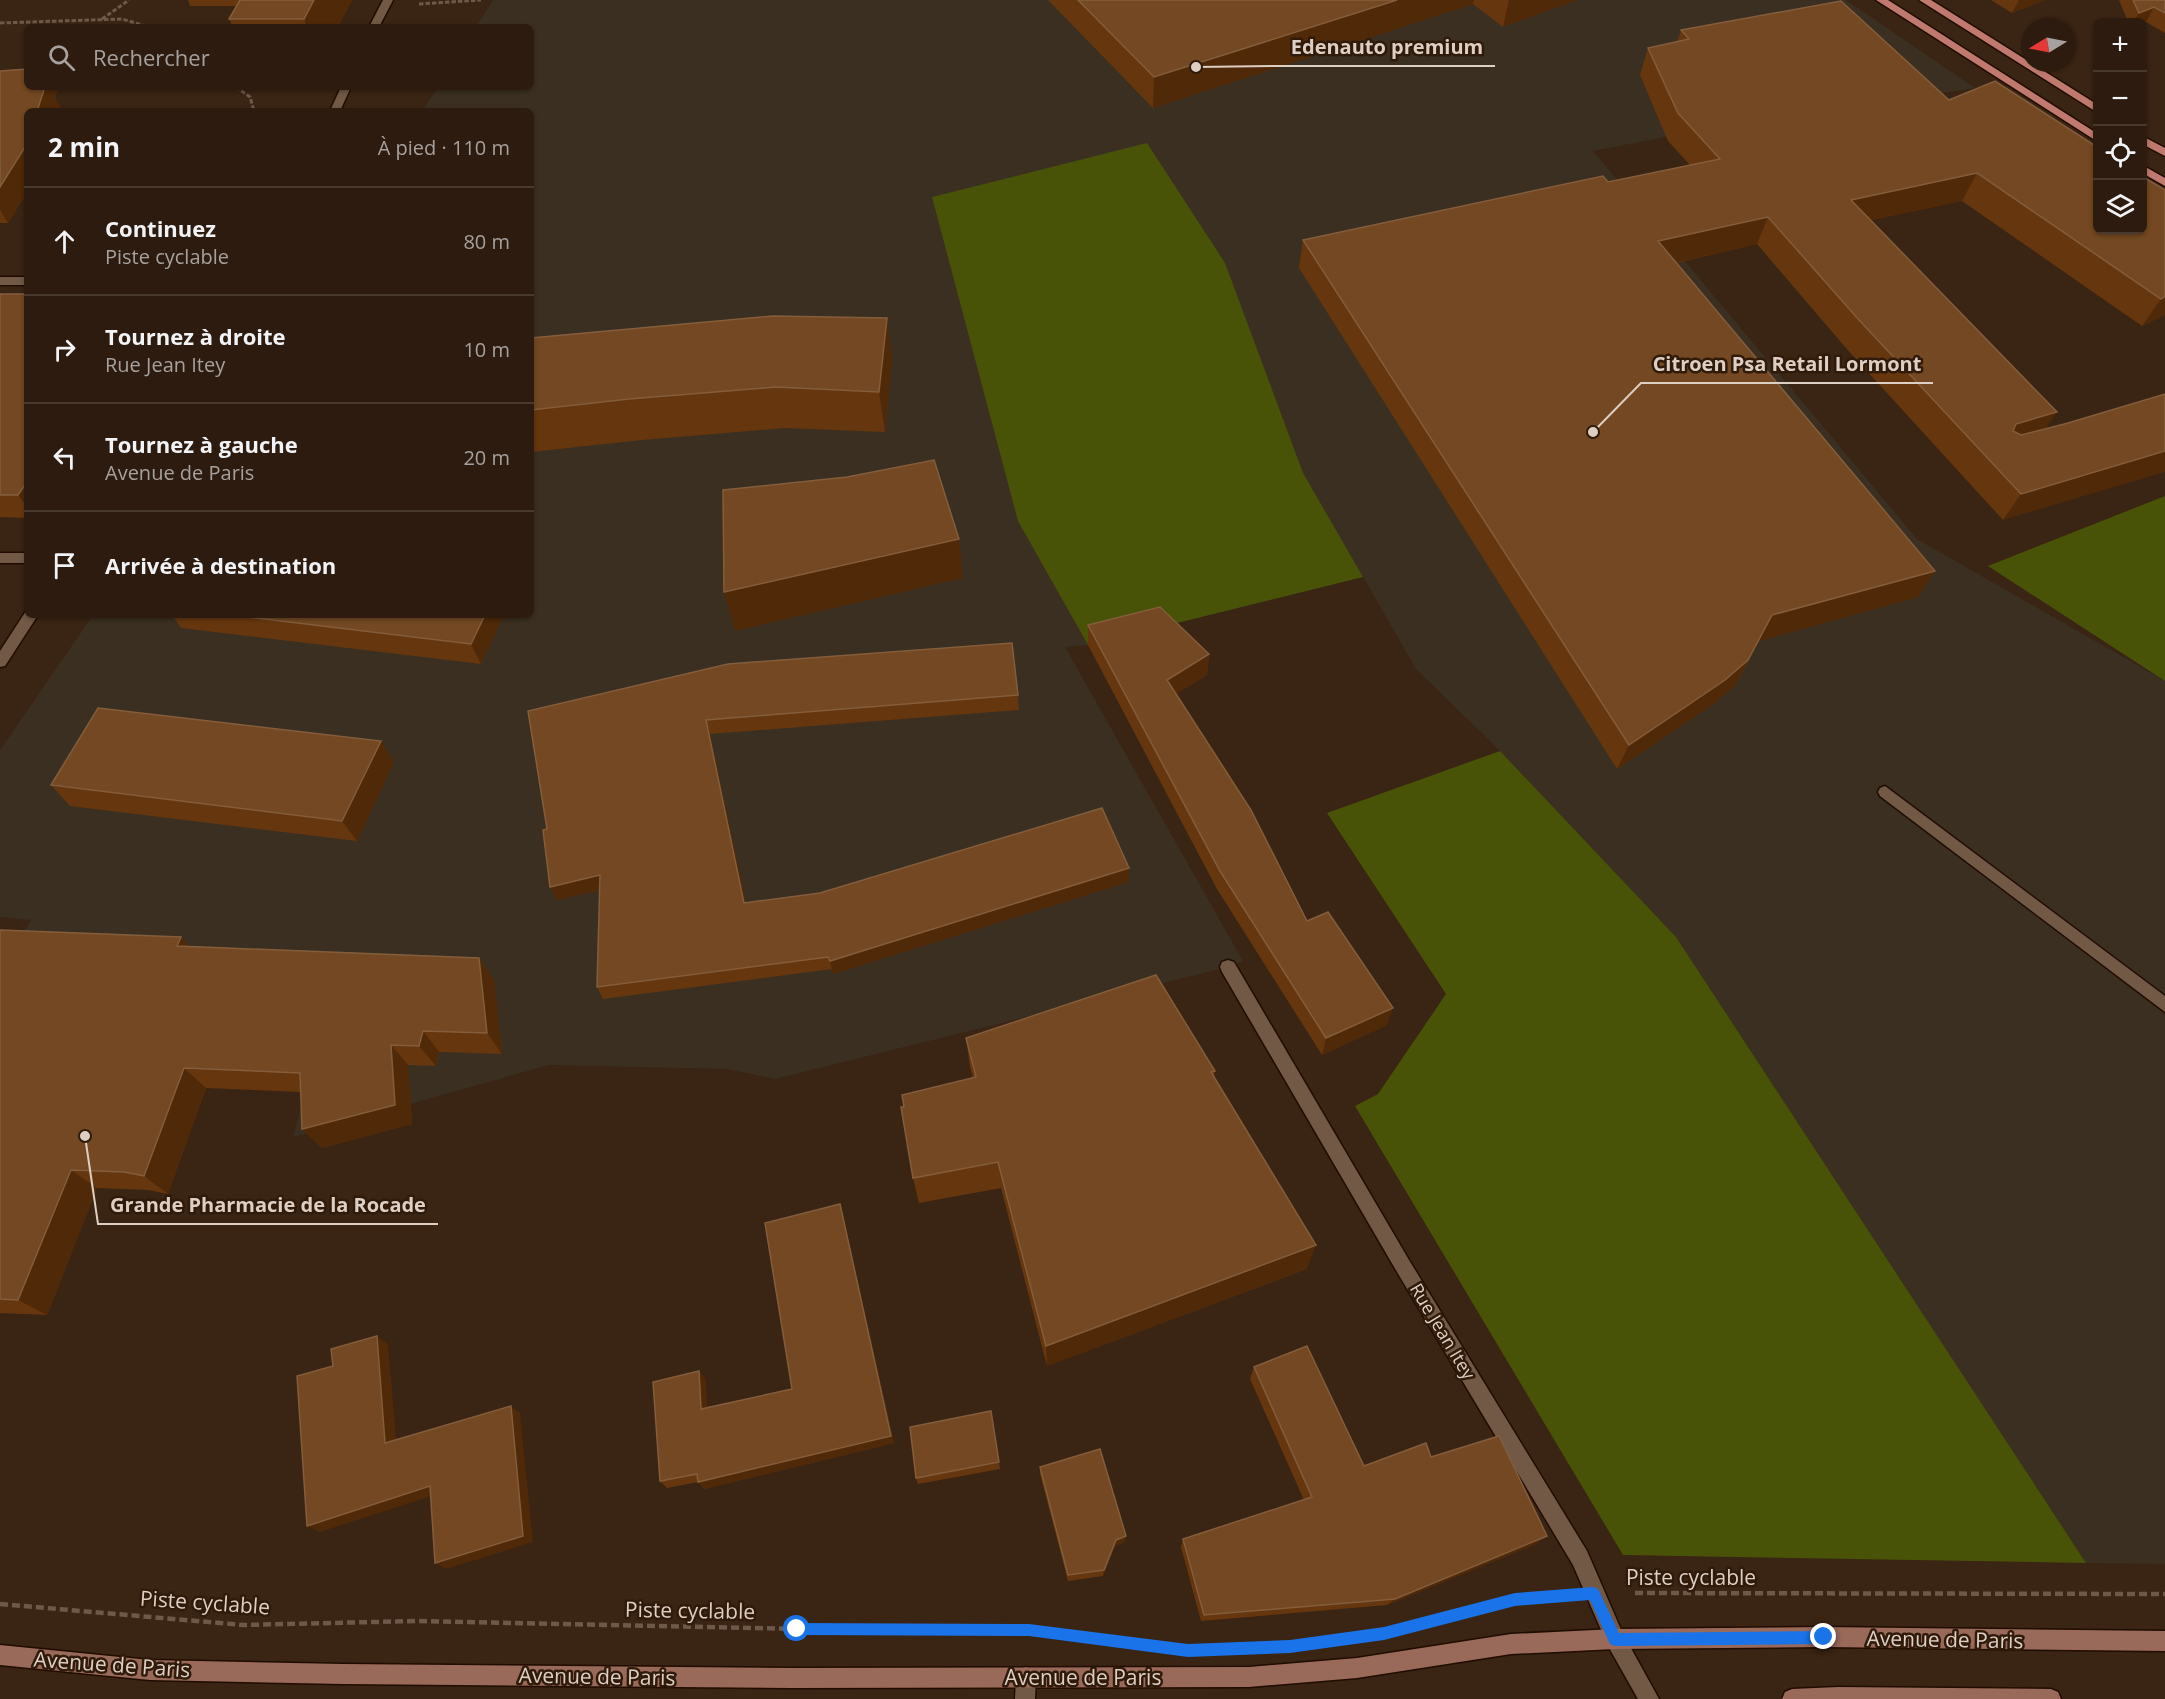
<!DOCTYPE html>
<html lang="fr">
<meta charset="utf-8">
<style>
:root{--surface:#2c1b0e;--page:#38281c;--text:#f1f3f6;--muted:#a6a19e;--line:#48392e}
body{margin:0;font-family:"Open Sans",sans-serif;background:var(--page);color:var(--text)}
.controls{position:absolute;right:18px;top:18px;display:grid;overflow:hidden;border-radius:9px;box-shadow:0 2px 4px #0004}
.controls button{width:54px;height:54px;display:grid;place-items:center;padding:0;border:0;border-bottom:2px solid var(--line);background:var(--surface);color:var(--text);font:30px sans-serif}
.compass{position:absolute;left:2021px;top:18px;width:54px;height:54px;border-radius:50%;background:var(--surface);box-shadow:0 2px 4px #0004;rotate:260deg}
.stop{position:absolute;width:18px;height:18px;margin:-14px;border:4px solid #1a73e8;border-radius:50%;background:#fff}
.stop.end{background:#1a73e8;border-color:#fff;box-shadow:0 2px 6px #0008}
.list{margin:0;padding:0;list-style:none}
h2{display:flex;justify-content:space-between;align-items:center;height:78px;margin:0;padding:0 24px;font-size:26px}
h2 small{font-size:20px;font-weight:400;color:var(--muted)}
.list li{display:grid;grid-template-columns:39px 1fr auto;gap:18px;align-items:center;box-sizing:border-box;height:108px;padding:0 24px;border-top:2px solid var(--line)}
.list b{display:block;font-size:22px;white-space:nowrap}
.list p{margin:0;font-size:20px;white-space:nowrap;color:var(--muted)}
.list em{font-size:20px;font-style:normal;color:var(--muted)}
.icon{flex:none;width:33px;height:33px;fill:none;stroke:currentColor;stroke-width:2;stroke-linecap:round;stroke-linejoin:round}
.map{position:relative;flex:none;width:2165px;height:1699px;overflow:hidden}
.search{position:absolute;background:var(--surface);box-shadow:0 2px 4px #0004;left:24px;top:24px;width:510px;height:66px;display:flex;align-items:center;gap:15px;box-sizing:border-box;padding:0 21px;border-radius:9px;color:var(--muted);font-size:22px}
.panel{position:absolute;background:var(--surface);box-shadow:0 2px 4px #0004;left:24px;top:108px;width:510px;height:510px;border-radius:9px}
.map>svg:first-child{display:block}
</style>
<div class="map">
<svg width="2165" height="1699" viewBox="0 0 2165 1699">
<rect width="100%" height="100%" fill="#3a2413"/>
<polygon fill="#3a2f20" points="493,0 1846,0 1975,88 1677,135 1593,151 1917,539 2165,681 2165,1564 2086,1563 1676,937 1500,751 1416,669 1363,577 1088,645 1065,647 1243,961 1228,967 775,1079 727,1069 549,1065 293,1137 305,1093 11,952 31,920 0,917 0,750 93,615 531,615 531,111 422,111 438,87 531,87 531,27 476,27"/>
<g fill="#495308">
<polygon points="1147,143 1225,263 1303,473 1363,577 1088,645 1018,521 932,197"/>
<polygon points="2165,496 2165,681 1988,566"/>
<polygon points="1500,751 1676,937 2086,1563 1623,1555 1355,1106 1378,1094 1446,994 1327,813"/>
</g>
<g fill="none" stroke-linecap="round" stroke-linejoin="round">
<defs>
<polygon id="lane" points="1885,786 2165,996 2165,1012 1880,796 1878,792 1880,788"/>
<g id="street">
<polygon points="383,0 393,0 379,27 369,27"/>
<polygon points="341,87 351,87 340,111 330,111"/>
<rect x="0" y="277" width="27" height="8"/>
<rect x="0" y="553" width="27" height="10"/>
<polygon points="26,611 27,615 38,615 5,666 0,667 0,651"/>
<polygon points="1228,960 1234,962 1409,1260 1587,1551 1622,1632 1659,1699 1638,1699 1608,1646 1573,1565 1397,1272 1222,972 1220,967 1222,962"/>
<polygon points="1026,1667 1033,1670 1036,1677 1035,1699 1015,1699 1016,1677 1019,1670"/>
</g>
<g id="secondary">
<polygon points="1824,1627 2165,1631 2165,1651 1824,1647 1615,1649 1511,1654 1357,1678 1249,1687 792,1688 343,1684 150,1680 0,1665 0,1645 150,1660 343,1664 792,1668 1249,1667 1357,1658 1511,1634 1615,1629"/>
<polygon points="1838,1687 2051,1689 2058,1692 2061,1699 1782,1699 1785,1692 1792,1689"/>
</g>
<g id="primary">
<polygon points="1876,0 1888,0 2098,134 2098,142"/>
<polygon points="1919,0 1931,0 2098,105 2098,113"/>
<polygon points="2142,136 2165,148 2165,156 2142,144"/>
<polygon points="2142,165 2165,178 2165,186 2142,173"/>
</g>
</defs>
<use href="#lane" stroke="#200c00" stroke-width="3"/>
<use href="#street" stroke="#200c00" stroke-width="3"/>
<use href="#secondary" stroke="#200c00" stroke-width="3"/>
<use href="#primary" stroke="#200c00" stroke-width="3"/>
<g stroke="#6d594a" stroke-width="3" stroke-dasharray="4.5 2" stroke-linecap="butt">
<polyline points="419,4 481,0"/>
<polyline points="102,19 129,0"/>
<polyline points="0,23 122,19 149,27"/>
<polyline points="236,87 250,97 254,111"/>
</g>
<g stroke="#6d594a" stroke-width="4.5" stroke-dasharray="8 4" stroke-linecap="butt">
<polyline points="1635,1593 2165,1594"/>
<polyline points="0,1604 243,1625 418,1621 797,1629 984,1629 1029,1630 1070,1637"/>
<polyline points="1492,1605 1555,1596"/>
</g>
<use href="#lane" fill="#725946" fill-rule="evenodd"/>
<use href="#street" fill="#725946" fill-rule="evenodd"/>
<use href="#secondary" fill="#99695a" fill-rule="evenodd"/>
<use href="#primary" fill="#bf796e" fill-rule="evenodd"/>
</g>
<g fill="#66370f">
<polygon points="188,0 352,0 338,27 233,27 229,19 236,6 190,6"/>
<polygon points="1048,0 1577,0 1503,27 1473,4 1153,108"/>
<polygon points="1991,0 2045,0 2012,13"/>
<polygon points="2119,0 2165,0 2165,33 2146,22 2142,23 2128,22"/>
<polygon points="1681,30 1949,100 2142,230 2165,315 2142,326 1962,201 1871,220 2046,429 2068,423 2165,394 2003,520 1845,347 1757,244 1676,263 1935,571 1918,597 1759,641 1735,685 1712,705 1617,769 1299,268 1303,240 1608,182 1690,165 1668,141 1640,75 1648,48 1677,42"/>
<polygon points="0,71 57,91 55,98 60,107 27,111 27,192 8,223 0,223"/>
<polygon points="0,294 27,294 27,518 0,517"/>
<polygon points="531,338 892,359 885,432 785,428 642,440 531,452"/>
<polygon points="172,615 504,615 481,664 181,628"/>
<polygon points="1088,625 1209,654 1207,675 1176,694 1307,921 1387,1025 1322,1055 1217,889 1088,645"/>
<polygon points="1018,695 1019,710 710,734 746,903 1129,868 1128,882 833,974 832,969 603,999 597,987 600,890 557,900 547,829 528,711"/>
<polygon points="394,762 357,841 70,806 51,785"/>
<polygon points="0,930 190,946 479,958 494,980 502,1054 439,1052 436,1066 408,1065 412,1124 322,1148 302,1129 301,1092 206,1088 168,1194 148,1190 97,1188 47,1315 0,1313"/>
<polygon points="966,1038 1215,1071 1214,1077 1307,1269 1047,1366 1001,1188 919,1203 913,1178 904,1107 973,1078 970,1067"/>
<polygon points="843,1215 894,1443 704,1489 698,1482 667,1488 660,1481 705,1379 707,1407 792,1389"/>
<polygon points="1254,1367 1364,1466 1431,1457 1536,1544 1387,1605 1201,1621 1181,1547 1183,1539 1304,1500 1250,1379"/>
<polygon points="991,1411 1000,1469 918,1484 916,1478"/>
<polygon points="1040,1467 1125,1542 1115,1546 1103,1576 1068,1581 1040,1474"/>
</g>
<g fill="#4f2908">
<polygon points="314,0 352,0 338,27 307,27 304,19"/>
<polygon points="1397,0 1474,0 1473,4 1153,108 1154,77"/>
<polygon points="1509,0 1577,0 1503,27"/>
<polygon points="2019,0 2045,0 2012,13"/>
<polygon points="2154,7 2146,22 2142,23 2133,22 2139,13"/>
<polygon points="40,87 54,87 57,91 55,98 60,107 59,111 37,111"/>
<polygon points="27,141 27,192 8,223 0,210 0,187"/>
<polygon points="1977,173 1962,201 1839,227 1851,200"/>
<polygon points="1768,217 1757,244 1648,269 1658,241"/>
<polygon points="2165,296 2165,315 2142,326 2161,299"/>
<polygon points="887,318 892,359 885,432 879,392"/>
<polygon points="2057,412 2039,439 1998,451 2016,424"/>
<polygon points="2165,451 2165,472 2003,520 2021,494"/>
<polygon points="27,482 27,506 18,495"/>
<polygon points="959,539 963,578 735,631 724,592"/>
<polygon points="1935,571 1918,597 1759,641 1772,615"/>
<polygon points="485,615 504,615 481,664 471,644"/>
<polygon points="1209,654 1207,675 1165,701 1167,680"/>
<polygon points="1748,660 1735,685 1712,705 1617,769 1629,745"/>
<polygon points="706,720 710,734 749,916 744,903"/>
<polygon points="381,741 394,762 357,841 342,821"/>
<polygon points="1129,868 1128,882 833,974 830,961"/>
<polygon points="600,875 607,888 557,900 550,887"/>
<polygon points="181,937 202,959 177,946"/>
<polygon points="479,958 494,980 502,1054 487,1033"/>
<polygon points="1393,1008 1387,1025 1322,1055 1326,1038"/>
<polygon points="423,1031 439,1052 436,1066 419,1046"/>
<polygon points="391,1045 408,1065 412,1124 322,1148 302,1129"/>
<polygon points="184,1068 206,1088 168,1194 144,1176"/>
<polygon points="71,1170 97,1188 47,1315 18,1300"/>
<polygon points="840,1204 843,1215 894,1443 704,1489 698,1482 891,1436"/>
<polygon points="1316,1245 1307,1269 1047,1366 1046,1346"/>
<polygon points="377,1336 388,1344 397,1450 385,1443"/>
<polygon points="699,1371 705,1379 708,1416 701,1409"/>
<polygon points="511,1406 520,1413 533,1542 446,1569 435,1563"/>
<polygon points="430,1486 441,1493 320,1532 307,1526"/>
<polygon points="1126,1536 1125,1542 1115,1546 1103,1576 1104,1570 1116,1540"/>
<polygon points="1547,1536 1536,1544 1387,1605 1395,1599"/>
</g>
<g fill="#734822" stroke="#845d3c" stroke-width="1.5">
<polygon points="240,0 314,0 304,19 229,19"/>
<polygon points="1078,0 1397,0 1154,77"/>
<polygon points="2133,0 2165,0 2165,13 2154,7 2139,13"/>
<polygon points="1841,1 1949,100 1995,81 2097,147 2097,230 2142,230 2142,176 2165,190 2165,296 2161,299 1977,173 1851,200 2057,412 2016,424 2013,431 2021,435 2068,423 2165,394 2165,451 2021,494 1859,320 1768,217 1658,241 1935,571 1772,615 1748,660 1725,680 1629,745 1303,240 1603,176 1608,182 1720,159 1678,113 1648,48 1689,39 1681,30"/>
<polygon points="27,69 27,87 45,87 37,111 27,111 27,141 25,147 0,187 0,71"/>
<polygon points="0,294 27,294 27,482 18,495 0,495"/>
<polygon points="773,316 887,318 879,392 776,387 629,399 531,410 531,338"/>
<polygon points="934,460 959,539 724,592 723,490 847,477"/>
<polygon points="1160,607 1209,654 1167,680 1251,810 1307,921 1328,912 1393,1008 1326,1038 1220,871 1088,625"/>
<polygon points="231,615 485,615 471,644"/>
<polygon points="1012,643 1018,695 706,720 744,903 820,893 1102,808 1129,868 830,961 828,957 597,987 600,875 550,887 543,830 547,829 528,711 728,664"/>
<polygon points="98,708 381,741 342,821 51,785"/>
<polygon points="0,930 181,937 177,946 479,958 487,1033 423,1031 419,1046 391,1045 395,1105 302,1129 300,1073 184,1068 144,1176 124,1172 71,1170 18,1300 0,1299"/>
<polygon points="1156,975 1215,1071 1211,1072 1316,1245 1046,1346 998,1162 913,1178 901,1107 904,1107 902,1095 976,1077 966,1038"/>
<polygon points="840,1204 891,1436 698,1482 697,1474 660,1481 653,1382 699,1371 701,1409 792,1389 765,1223"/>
<polygon points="377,1336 385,1443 511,1406 523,1536 435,1563 430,1486 307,1526 297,1376 333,1366 331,1349"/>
<polygon points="1307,1346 1364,1466 1426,1443 1431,1457 1499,1436 1547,1536 1395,1599 1204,1615 1183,1539 1312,1497 1254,1367"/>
<polygon points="991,1411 999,1462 916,1478 910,1427"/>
<polygon points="1100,1449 1126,1536 1116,1540 1104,1570 1068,1575 1040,1467"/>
</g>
<polygon fill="#1a73e8" points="1593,1587 1598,1589 1619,1633 1824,1631 1829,1633 1831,1637 1829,1642 1824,1644 1615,1646 1610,1644 1590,1600 1515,1606 1384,1640 1290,1653 1188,1657 1029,1636 797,1635 793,1634 791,1629 793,1624 797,1623 1029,1624 1188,1644 1290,1640 1384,1627 1515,1593"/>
<g text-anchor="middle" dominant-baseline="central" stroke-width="5" stroke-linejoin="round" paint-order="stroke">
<g font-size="18" fill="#decfc5" stroke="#301a09">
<text transform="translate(1443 1331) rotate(59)">Rue Jean Itey</text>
</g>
<g font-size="21" fill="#decfc5" stroke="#301a09">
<text x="1691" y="1577">Piste cyclable</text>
<text transform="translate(205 1602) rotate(4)">Piste cyclable</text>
<text transform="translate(690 1610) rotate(1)">Piste cyclable</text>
<text transform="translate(1945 1639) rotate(1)">Avenue de Paris</text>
<text transform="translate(112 1664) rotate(4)">Avenue de Paris</text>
<text transform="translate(597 1676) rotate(1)">Avenue de Paris</text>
<text x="1083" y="1677">Avenue de Paris</text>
</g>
</g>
<path fill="none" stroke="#decfc5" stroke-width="2" d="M1196 67L1279 66H1495M1593 432L1641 383H1933M85 1136L98 1224H438"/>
<g fill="#decfc5" stroke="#301a09" stroke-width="2">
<circle cx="1196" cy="67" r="6"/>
<circle cx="1593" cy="432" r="6"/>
<circle cx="85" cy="1136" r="6"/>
</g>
<g font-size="20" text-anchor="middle" font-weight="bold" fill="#decfc5" stroke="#301a09" stroke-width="5" stroke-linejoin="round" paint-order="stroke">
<text x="1387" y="54">Edenauto premium</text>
<text x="1787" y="371">Citroen Psa Retail Lormont</text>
<text x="268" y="1212">Grande Pharmacie de la Rocade</text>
</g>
</svg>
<div class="controls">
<button>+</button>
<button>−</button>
<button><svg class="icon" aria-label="locate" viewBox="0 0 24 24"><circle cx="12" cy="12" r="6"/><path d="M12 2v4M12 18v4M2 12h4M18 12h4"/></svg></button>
<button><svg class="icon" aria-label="layers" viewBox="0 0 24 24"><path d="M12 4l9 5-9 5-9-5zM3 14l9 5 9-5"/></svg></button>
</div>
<svg class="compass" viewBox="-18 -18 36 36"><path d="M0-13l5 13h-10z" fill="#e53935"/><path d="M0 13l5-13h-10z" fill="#a6a19e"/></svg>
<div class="stop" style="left:797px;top:1629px"></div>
<div class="stop end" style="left:1824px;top:1637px"></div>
<div class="search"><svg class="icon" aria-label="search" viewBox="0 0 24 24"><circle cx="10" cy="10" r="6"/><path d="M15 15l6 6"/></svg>Rechercher</div>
<section class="panel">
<h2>2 min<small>À pied · 110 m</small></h2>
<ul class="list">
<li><svg class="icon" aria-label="ahead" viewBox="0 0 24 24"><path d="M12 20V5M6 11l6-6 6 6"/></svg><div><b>Continuez</b><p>Piste cyclable</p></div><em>80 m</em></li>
<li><svg class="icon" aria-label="right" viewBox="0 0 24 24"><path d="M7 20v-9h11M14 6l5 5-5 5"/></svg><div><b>Tournez à droite</b><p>Rue Jean Itey</p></div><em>10 m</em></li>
<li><svg class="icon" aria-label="left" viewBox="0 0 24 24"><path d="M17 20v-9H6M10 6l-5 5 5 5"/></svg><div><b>Tournez à gauche</b><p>Avenue de Paris</p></div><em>20 m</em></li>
<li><svg class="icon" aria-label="arrive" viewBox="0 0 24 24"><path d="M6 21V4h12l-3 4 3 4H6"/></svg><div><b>Arrivée à destination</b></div></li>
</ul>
</section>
</div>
